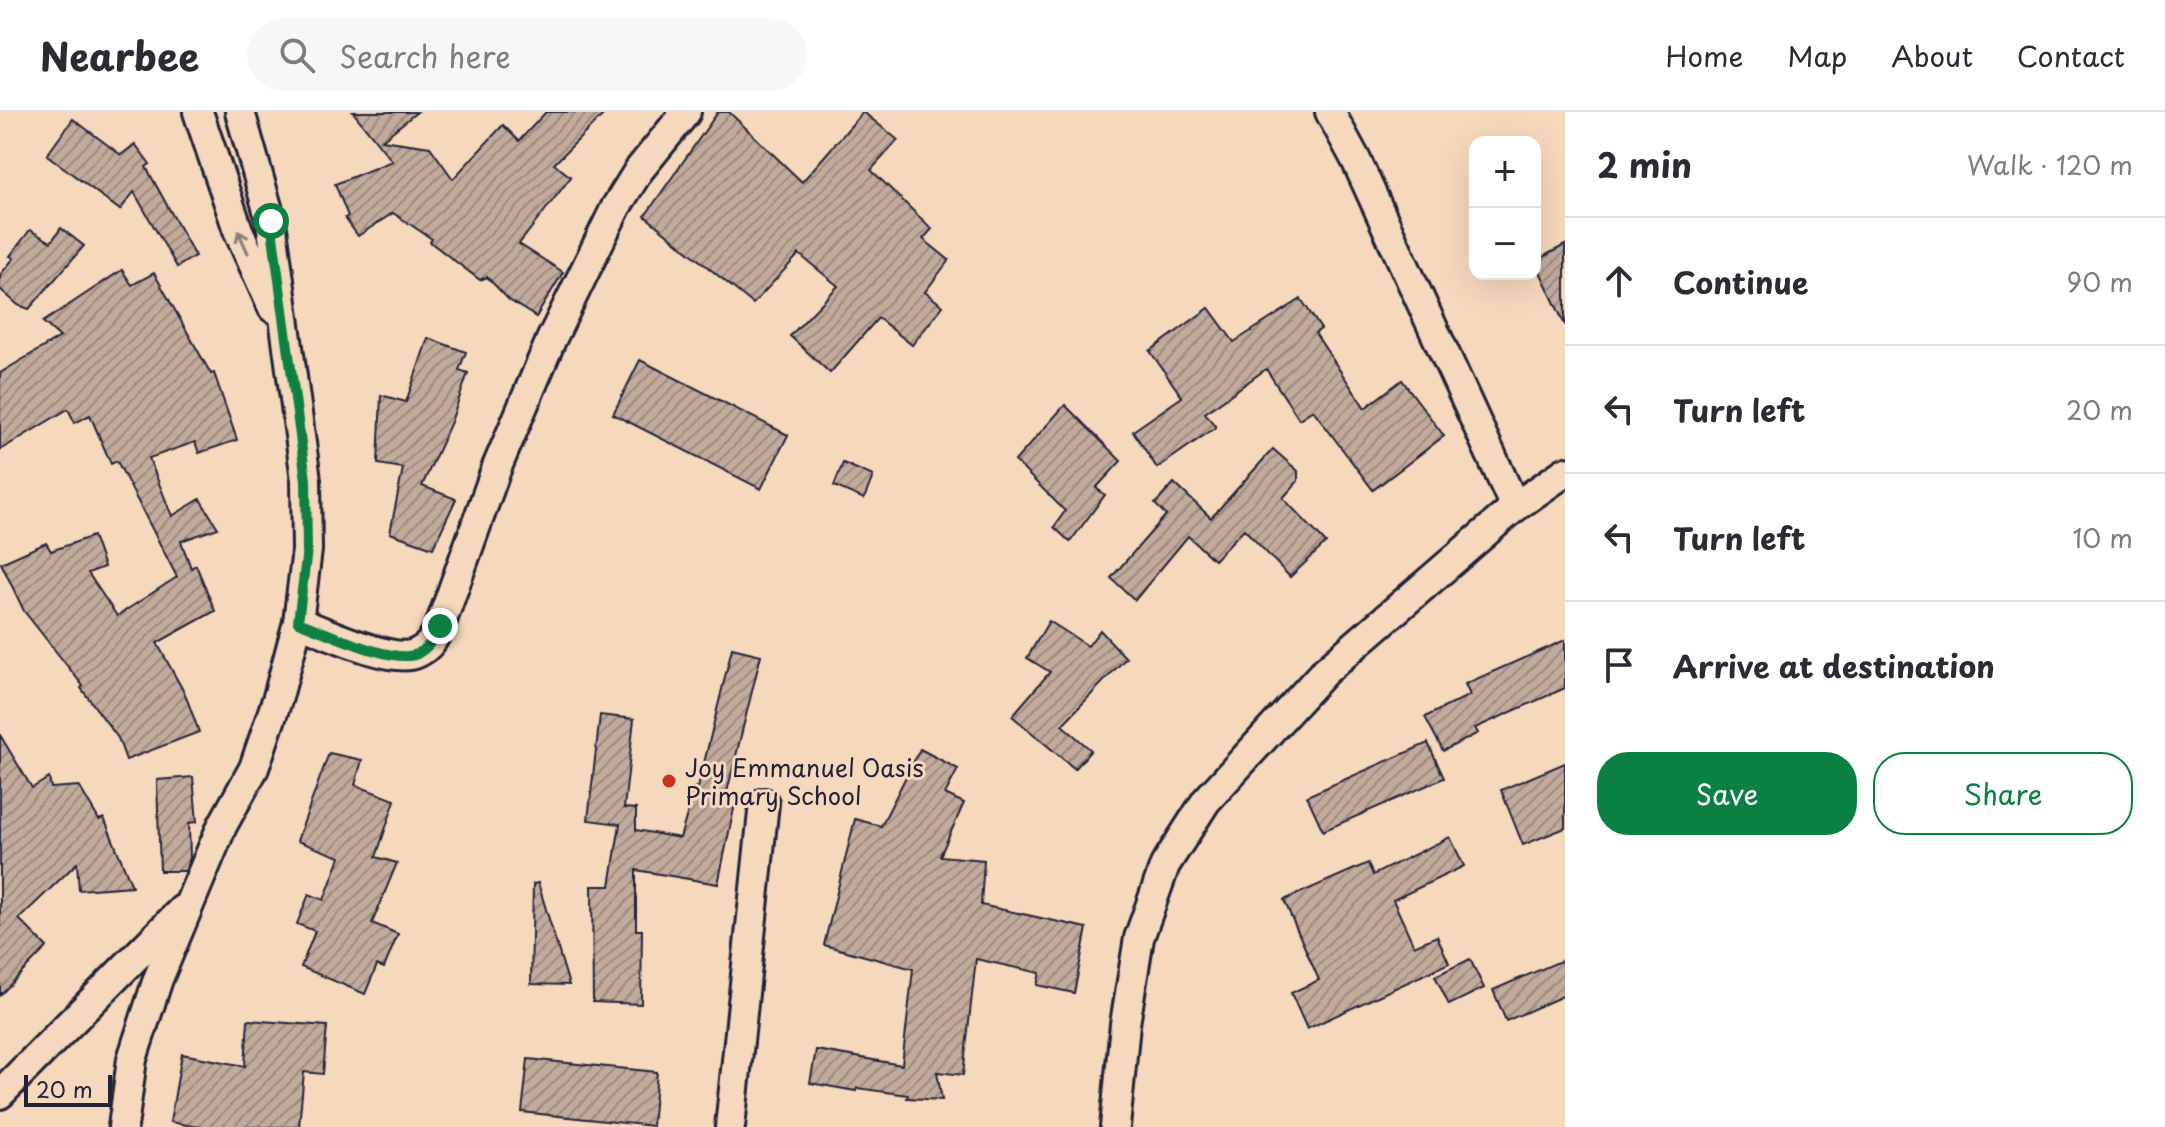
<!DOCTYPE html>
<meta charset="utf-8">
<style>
:root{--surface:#fff;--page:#f7f7f7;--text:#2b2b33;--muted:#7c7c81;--line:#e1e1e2;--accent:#0b8043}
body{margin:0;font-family:"Playpen Sans",sans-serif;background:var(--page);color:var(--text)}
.controls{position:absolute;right:24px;top:24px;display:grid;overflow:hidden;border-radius:16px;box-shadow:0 8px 32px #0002}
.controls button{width:72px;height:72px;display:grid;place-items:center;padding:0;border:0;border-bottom:2px solid var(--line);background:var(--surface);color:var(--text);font:40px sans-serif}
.scale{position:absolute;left:24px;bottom:20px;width:88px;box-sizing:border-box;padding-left:8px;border:4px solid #22223b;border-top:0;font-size:22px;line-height:28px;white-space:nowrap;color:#22223b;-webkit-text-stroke:6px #f6d8bc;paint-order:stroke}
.stop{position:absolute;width:24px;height:24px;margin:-18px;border:6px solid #0b8043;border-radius:50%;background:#fff}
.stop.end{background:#0b8043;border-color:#fff;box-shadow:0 2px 8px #0008}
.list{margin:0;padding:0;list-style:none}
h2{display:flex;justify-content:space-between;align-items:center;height:104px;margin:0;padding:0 32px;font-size:34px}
h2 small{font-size:26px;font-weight:400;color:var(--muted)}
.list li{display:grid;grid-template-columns:52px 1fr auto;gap:24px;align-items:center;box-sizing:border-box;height:128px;padding:0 32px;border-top:2px solid var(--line)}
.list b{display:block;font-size:30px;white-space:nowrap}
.list em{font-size:26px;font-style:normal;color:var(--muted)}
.actions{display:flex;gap:16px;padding:24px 32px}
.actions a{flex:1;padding:18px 0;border:2px solid var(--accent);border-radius:32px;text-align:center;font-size:28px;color:var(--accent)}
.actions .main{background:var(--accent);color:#fff}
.icon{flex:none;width:44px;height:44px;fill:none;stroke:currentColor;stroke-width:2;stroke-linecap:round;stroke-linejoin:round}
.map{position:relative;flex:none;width:1565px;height:1015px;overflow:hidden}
header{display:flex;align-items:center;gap:48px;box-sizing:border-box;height:112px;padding:0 40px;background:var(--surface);border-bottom:2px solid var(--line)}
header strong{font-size:38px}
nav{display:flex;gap:44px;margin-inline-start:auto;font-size:28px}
.search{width:560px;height:72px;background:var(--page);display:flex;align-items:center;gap:20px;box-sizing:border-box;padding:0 28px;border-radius:44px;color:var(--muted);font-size:30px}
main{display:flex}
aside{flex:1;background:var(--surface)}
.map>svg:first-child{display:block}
</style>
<header>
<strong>Nearbee</strong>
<div class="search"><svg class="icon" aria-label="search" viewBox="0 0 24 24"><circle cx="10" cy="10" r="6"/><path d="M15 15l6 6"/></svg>Search here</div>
<nav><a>Home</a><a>Map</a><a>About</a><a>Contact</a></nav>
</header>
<main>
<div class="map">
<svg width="1565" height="1015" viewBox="0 0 1565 1015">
<defs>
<pattern id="building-hatch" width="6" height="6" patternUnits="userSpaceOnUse" patternTransform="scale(2)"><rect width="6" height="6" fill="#c2ab9c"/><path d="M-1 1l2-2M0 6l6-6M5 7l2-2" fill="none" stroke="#9d8b80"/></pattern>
</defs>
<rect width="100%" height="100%" fill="#f6d8bc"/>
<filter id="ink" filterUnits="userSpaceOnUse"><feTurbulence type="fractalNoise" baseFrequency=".0125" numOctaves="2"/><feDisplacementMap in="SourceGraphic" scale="16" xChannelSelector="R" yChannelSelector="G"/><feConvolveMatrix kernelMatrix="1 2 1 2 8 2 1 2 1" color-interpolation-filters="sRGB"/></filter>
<g filter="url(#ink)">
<g fill="url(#building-hatch)" stroke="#22223b" stroke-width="2">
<polygon points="353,0 417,0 382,28 430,35 453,67 503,13 519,29 546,0 606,0 554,52 571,65 519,132 563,160 536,205 509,188 487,165 480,168 430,130 432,127 393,101 358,124 345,106 348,104 335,72 392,49"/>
<polygon points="718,0 729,0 802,70 863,0 898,28 871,58 932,117 923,127 949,148 925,180 943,194 912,233 878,206 830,261 790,224 838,174 799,142 753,192 645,104"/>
<polygon points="73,7 121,43 135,32 150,52 146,55 195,144 177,155 134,80 120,98 47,43"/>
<polygon points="61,116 84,134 29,197 18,193 0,177 0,163 14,146 10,144 30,118 51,130"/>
<polygon points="1565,133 1565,213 1535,149"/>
<polygon points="122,158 132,173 154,161 211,262 214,261 237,328 199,341 195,330 149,346 172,404 200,387 218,416 181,429 191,456 196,453 215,499 157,531 185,582 199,620 126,648 118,626 81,576 83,574 24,499 1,451 46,431 51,439 93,424 104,455 88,461 117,504 177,465 117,349 111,352 90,303 75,311 68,297 0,338 0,261 60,225 43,210"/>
<polygon points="1301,187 1321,217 1315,221 1365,296 1402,268 1444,324 1373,378 1313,298 1299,307 1266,257 1205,301 1216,315 1157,356 1133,319 1182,285 1150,239 1209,196 1234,230"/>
<polygon points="428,226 466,240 459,258 468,261 451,310 422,374 456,387 433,436 390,421 403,356 378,352 381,283 406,290"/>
<polygon points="640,248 788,323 761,377 613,302"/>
<polygon points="1065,293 1121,349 1096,376 1105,383 1070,430 1054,415 1065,399 1015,349"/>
<polygon points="1273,337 1298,359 1298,369 1283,386 1326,431 1290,465 1244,417 1214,448 1188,424 1135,488 1111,466 1166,403 1155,392 1174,371 1211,406"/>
<polygon points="843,351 873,364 864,387 834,374"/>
<polygon points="1049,509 1088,534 1100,518 1126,546 1062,613 1091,638 1075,657 1012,604 1050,560 1027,546"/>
<polygon points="1565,528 1565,576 1475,616 1478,621 1443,639 1425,605 1470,583 1465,572"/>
<polygon points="732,536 761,543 726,684 736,687 718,772 636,758 636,818 642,818 641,892 593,890 592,774 610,774 620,712 588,708 600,603 634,607 624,696 636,697 636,718 680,726 695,675 698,676"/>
<polygon points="0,623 32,676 49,666 51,676 79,674 99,708 104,706 132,774 79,778 77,751 19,807 47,835 0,883"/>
<polygon points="1428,631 1444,666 1323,719 1307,684"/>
<polygon points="920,637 958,657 945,682 964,691 940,744 984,748 981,793 1087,816 1074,881 1037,873 1040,861 976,847 963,963 937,960 942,988 907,986 908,983 857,976 856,979 810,971 816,938 902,953 913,857 824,833 855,707 881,714"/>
<polygon points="329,641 362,648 355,673 395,688 376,745 397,751 372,811 398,822 384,856 377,853 365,882 301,855 315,819 297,812 309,782 324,788 340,745 297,729"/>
<polygon points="1565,651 1565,716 1523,733 1501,678"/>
<polygon points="193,665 197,710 189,711 190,746 185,759 160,759 157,668"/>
<polygon points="1450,725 1464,754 1393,788 1414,834 1437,824 1449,851 1307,917 1291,881 1319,868 1284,788 1368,751 1373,763"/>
<polygon points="538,771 569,873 531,872 533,772"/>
<polygon points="1470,847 1484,876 1449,893 1435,864"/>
<polygon points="1565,847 1565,883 1506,909 1493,878"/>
<polygon points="248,908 327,914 323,962 304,960 299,1015 198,1015 170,1010 182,942 245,954"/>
<polygon points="528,947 657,960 652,1014 522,1000"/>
</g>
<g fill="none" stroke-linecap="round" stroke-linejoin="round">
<defs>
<g id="minor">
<polyline points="198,0 238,118 273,196"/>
<polyline points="1330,0 1356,48 1515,395"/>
<path d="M298,510C324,519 393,553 417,541C430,535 434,526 440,514L497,355L551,228L616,95L639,58L686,0"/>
<polyline points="0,982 182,798"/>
<polyline points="123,1015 132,947 158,867 222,714 254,656 278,585 298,510 307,438 306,368 271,109 240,0"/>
<polyline points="730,1015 764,691"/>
<polyline points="1115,1015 1125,912 1139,826 1165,753 1206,689 1324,560 1515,395 1565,360"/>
</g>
</defs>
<use href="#minor" stroke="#22223b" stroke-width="34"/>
<use href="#minor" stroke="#f6d8bc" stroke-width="28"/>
</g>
<defs><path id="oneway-shaft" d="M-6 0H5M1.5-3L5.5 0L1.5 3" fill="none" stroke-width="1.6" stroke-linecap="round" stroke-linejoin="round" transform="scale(2)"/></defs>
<use stroke="#8c7d7c" href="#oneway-shaft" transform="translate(243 130) rotate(-114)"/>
</g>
<g fill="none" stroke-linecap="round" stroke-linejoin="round" filter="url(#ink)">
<path stroke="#0b8043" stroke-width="10" d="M271,109L306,368L307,438L298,510C323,519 394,553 417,542C430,535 434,526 440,514"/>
</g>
<circle fill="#c8321e" stroke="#f6d8bc" stroke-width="3" cx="669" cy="669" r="8"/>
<g text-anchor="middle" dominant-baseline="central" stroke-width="6" stroke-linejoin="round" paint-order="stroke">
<g font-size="24" fill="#22223b" stroke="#f6d8bc" text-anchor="start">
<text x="685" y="655">Joy Emmanuel Oasis<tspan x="685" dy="28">Primary School</tspan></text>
</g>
</g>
</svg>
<div class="controls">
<button>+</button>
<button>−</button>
</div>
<div class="scale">20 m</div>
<div class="stop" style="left:271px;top:109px"></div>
<div class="stop end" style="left:440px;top:514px"></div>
</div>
<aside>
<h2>2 min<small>Walk · 120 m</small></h2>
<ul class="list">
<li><svg class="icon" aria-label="ahead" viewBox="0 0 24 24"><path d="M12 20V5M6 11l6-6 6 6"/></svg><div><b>Continue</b></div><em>90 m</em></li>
<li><svg class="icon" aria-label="left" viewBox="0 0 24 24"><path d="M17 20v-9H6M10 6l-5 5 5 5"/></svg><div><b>Turn left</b></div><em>20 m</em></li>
<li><svg class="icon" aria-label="left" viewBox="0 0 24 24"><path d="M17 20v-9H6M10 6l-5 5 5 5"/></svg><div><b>Turn left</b></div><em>10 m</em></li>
<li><svg class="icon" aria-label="arrive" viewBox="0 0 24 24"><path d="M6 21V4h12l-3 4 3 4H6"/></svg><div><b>Arrive at destination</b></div></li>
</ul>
<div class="actions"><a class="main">Save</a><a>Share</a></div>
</aside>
</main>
